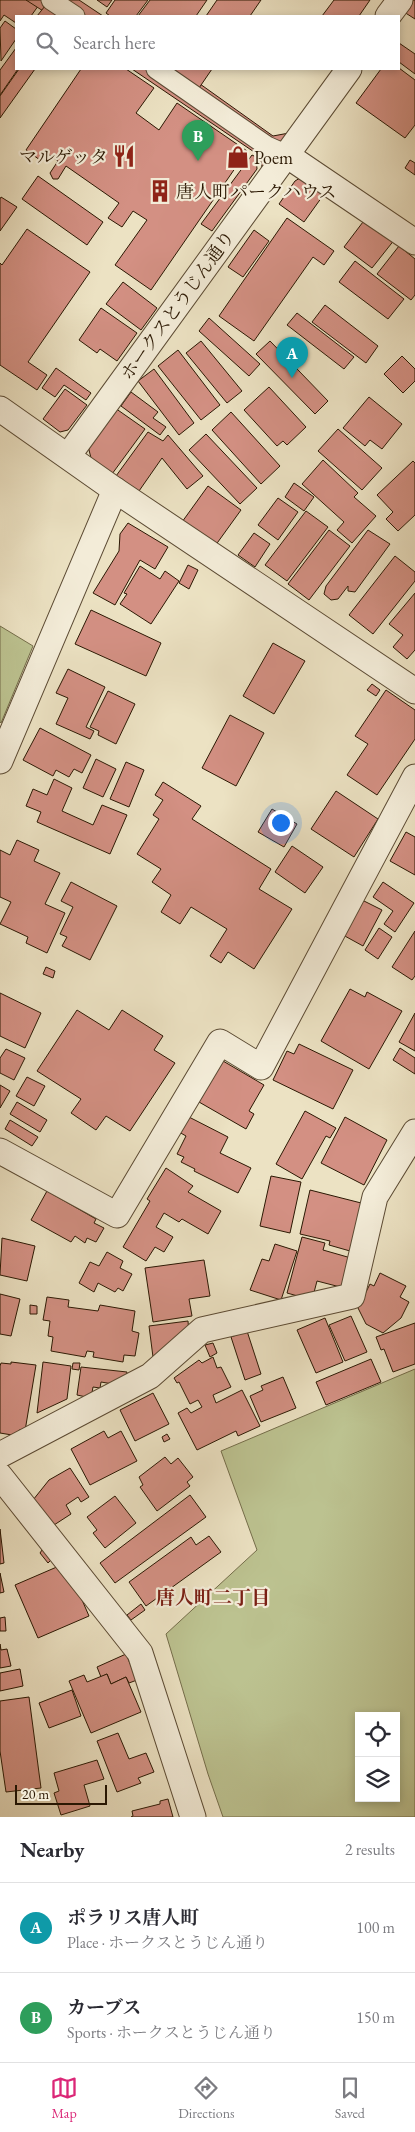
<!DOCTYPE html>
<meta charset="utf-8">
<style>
:root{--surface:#fff;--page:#f7f7f7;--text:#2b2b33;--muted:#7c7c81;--line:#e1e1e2;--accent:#db2777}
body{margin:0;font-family:"EB Garamond","Noto Serif JP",serif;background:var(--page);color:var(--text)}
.controls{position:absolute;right:15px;bottom:15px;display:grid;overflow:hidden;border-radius:0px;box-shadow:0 2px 8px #0003}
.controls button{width:45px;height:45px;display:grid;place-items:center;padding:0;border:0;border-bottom:1px solid var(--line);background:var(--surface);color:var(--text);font:25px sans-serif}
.scale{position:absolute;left:15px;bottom:12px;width:92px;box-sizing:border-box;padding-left:5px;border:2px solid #2b1803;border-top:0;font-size:14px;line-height:18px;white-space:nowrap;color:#2b1803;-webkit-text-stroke:4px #f3ecd8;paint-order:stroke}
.you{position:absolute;left:280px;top:822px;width:18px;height:18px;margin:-12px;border:4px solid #fff;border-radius:50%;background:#1a73e8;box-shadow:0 0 0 8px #1a73e833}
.badge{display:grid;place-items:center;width:32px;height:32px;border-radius:50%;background:var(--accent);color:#fff;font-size:16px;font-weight:700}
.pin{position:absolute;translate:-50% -41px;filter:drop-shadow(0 1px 2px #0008)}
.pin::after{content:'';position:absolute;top:26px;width:18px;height:15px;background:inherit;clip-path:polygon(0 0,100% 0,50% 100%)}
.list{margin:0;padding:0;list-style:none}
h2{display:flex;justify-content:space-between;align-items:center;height:65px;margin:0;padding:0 20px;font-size:21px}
h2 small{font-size:16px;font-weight:400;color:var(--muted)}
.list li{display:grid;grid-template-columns:32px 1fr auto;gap:15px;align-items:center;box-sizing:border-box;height:90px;padding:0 20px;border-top:1px solid var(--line)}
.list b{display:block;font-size:19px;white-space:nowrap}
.list p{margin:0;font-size:16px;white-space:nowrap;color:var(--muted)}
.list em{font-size:16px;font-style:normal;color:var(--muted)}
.icon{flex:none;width:28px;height:28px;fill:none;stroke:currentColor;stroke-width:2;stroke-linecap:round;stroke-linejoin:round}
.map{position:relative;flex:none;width:415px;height:1817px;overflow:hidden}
.search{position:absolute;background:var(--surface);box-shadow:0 2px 8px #0003;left:15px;right:15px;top:15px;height:55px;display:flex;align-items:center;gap:12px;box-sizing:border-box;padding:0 18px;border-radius:0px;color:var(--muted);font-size:19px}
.sheet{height:245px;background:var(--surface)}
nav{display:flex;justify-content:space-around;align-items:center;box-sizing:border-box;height:70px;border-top:1px solid var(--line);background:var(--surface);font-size:14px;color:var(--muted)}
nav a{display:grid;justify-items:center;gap:2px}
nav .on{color:var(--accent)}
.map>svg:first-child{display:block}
</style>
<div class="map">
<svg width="415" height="1817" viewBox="0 0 415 1817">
<rect width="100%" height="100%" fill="#ece2c3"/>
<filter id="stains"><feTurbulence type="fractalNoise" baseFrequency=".004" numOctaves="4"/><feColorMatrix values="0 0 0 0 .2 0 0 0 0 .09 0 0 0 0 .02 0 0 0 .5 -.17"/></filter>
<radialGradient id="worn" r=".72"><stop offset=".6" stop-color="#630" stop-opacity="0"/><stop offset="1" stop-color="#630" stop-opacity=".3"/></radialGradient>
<g fill="#bcc290" stroke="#746d4a" fill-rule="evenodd">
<polygon points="0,626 33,646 1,723 0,722"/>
<path d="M415,1369V1817H223L208,1774L166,1634L257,1550L221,1451ZM359,1716H396V1798H359Z"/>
</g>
<g fill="#d39083" stroke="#2b1803">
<polygon points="0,0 38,0 41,2 31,16 16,16 16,23 4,15 0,21"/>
<polygon points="26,0 79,0 103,16 51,16"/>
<polygon points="97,0 112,0 107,7"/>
<polygon points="115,0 148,0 136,16 110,16 106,13"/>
<polygon points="150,0 207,0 196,16 138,16"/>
<polygon points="217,0 261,0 250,16 206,16"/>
<polygon points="334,0 370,0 359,16 322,16"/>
<polygon points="413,0 415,0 415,19 404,12"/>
<polygon points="45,6 57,14 55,16 37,16"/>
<polygon points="5,21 16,29 16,39 1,61 0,28"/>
<polygon points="399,43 415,54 415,74 399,62"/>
<polygon points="16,48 16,69 18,69 0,95 0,70"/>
<polygon points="399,68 415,80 415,125 405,138 356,103 381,69"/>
<polygon points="19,69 35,69 0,118 0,96"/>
<polygon points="81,69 126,69 154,88 136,113 159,130 177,103 247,151 151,290 115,265 147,220 133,211 122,227 108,218 119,203 66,166 58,179 53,179 50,173 58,161 45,152 40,160 26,150"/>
<polygon points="132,69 179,69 273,136 289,133 262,167 260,156"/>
<polygon points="173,69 212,69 199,88"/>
<polygon points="252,155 256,157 257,169 212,231 201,224"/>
<polygon points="410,160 415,163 415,175 405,168"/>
<polygon points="305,175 327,190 304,222 279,204 295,181"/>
<polygon points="38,176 103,222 87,245 22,199"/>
<polygon points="1,197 17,207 0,231 0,199"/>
<polygon points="287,218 334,251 324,265 313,257 254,341 219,316"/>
<polygon points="366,218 395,239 372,268 344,247"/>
<polygon points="27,229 90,272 28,362 47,375 37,390 0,365 0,263 2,265"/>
<polygon points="254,230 269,241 243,277 228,267"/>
<polygon points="399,246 415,259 415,295 411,300 377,274"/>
<polygon points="355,261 404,299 388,319 339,282"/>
<polygon points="123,282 157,308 141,330 106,304"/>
<polygon points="325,305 378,346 366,363 312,322"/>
<polygon points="101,308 137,333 117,361 100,349 97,353 79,340"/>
<polygon points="297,313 354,357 344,369 287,325"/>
<polygon points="209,318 260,364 249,376 199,331"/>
<polygon points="201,341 242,391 227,403 186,353"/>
<polygon points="270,341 328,401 315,414 256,354"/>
<polygon points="178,350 220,405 201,420 158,366"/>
<polygon points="402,356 415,369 415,381 403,393 384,374"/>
<polygon points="56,368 91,393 86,400 64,385 55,397 42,388"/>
<polygon points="154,369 194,423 179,435 138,381"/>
<polygon points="269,387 306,427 287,445 283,441 277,446 244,410"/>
<polygon points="65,389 87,405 68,430 60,432 43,419"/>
<polygon points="131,392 158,412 153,418 166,427 160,435 121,406"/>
<polygon points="369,397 402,424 382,449 370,440 365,446 343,428"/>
<polygon points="115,408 145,429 112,474 91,458 88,446"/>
<polygon points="231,412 280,466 261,484 212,430"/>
<polygon points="338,429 382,468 362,490 318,451"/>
<polygon points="148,432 163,441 168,435 203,476 187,489 162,458 139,491 116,476"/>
<polygon points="206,434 257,488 240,504 189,450"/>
<polygon points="323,460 358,493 354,497 376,516 352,543 337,530 344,522 302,484"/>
<polygon points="413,461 415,463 415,515 398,531 386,519 393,512 377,495"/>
<polygon points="294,483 314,497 304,511 285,497"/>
<polygon points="208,486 241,510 215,546 182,522"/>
<polygon points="278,498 298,512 278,540 258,525"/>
<polygon points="306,511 328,527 287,581 265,565"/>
<polygon points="128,523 168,547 155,569 140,560 115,605 93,593 119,551 120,534"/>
<polygon points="329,530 350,546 309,600 288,584"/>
<polygon points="368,530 390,544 355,592 348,591 348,586 338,599 331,600 324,594 326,586"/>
<polygon points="254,533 270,544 255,567 238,555"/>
<polygon points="395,556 415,572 415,581 373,634 349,615"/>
<polygon points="188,565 198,570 189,589 179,583"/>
<polygon points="140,566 160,579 165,571 179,581 151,624 120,604 127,594 124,593"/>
<polygon points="415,593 415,650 407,659 393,647 403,635 389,624"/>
<polygon points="91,610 161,643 146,676 75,644"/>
<polygon points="273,643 305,661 274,714 243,696"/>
<polygon points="68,669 105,687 86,727 94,731 90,739 56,724 68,698 56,693"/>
<polygon points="372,684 380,690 376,696 367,690"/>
<polygon points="386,690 415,710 415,739 377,795 347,775 368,744 355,736"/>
<polygon points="108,691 135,704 116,744 98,735 99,731 90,727"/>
<polygon points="230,715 264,733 236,786 202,768"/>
<polygon points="40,728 91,755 82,773 74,769 69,777 56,770 53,776 23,760"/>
<polygon points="96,759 116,769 103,797 83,788"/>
<polygon points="126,762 144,770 129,807 110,799"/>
<polygon points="54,779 72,788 62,811 93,825 102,805 127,815 110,854 37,822 41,812 26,806 33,789 47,795"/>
<polygon points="163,782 201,806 192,819 271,869 259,889 292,909 254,969 228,952 221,963 210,956 227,929 191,907 180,924 161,912 171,895 152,882 161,869 137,854 159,819 153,815 163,800 155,795"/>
<polygon points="336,791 378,819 354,857 311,829"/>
<polygon points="272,809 297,824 284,847 258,832"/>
<polygon points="406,832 415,837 415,875 390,861"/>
<polygon points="17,840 39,850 34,861 60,873 45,904 65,913 47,953 26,943 28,937 0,924 11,902 0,897 0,850 10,855"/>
<polygon points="292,846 323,867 305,893 275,872"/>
<polygon points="71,882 117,906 90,960 62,946 67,937 60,934 73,907 61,901"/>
<polygon points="383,882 414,903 395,932 384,924 393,911 373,897"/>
<polygon points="362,900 382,910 363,946 343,935"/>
<polygon points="379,928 392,937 378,959 365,950"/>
<polygon points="415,931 415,976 412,980 392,967"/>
<polygon points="46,967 55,971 53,978 43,974"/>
<polygon points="350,989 365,997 367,992 402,1011 369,1069 321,1041"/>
<polygon points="0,993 41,1013 25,1048 0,1036"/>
<polygon points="77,1010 109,1030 122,1010 163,1036 154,1050 175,1063 130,1131 106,1116 96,1130 71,1113 81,1099 37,1071"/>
<polygon points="415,1013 415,1051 399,1042"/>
<polygon points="299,1044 353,1070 333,1109 273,1080 287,1051 294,1054"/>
<polygon points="400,1048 415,1058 415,1074 393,1060"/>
<polygon points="6,1049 25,1058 14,1080 0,1073 0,1058"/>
<polygon points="223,1061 264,1085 249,1111 254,1114 246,1129 199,1102"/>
<polygon points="27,1077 45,1086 34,1106 16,1096"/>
<polygon points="0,1085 10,1091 0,1108"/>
<polygon points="17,1102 47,1120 40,1132 10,1114"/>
<polygon points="305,1111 336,1128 330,1138 326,1136 302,1179 276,1164"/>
<polygon points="187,1116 228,1137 220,1153 251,1168 238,1193 194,1171 195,1169 181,1162 184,1157 177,1154 186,1136 179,1132"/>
<polygon points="345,1117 387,1140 364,1185 321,1163"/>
<polygon points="10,1120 38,1137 32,1146 5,1129"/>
<polygon points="166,1168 193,1186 188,1192 221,1211 208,1234 182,1219 179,1222 164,1213 156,1227 173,1237 164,1252 155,1247 146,1261 123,1247 150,1201 147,1199"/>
<polygon points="271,1176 301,1182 290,1233 260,1226"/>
<polygon points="310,1190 369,1205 357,1253 329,1245 330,1241 300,1234"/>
<polygon points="47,1191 96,1219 94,1223 104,1228 96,1242 87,1238 85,1243 75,1236 71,1242 31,1220"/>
<polygon points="302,1237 325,1243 323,1250 351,1258 348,1289 317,1281 312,1300 287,1293"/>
<polygon points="2,1238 35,1246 27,1281 0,1275"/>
<polygon points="275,1244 297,1251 281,1300 250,1290 262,1259 269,1261"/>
<polygon points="107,1252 123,1261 120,1268 132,1274 123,1291 118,1288 115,1292 98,1283 94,1292 79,1283 90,1262 99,1266"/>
<polygon points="204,1260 210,1296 189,1299 192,1316 153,1322 145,1268"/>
<polygon points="380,1273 406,1286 400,1297 409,1302 401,1318 383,1333 366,1324 358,1308 370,1284 374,1286"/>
<polygon points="0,1294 20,1299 11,1336 0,1334"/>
<polygon points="47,1297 69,1300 68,1307 98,1311 100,1305 135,1311 132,1331 139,1333 135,1356 124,1355 123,1362 93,1357 94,1352 87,1351 85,1357 51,1351 53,1337 48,1336 50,1321 43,1320"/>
<polygon points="30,1305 37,1306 37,1314 30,1314"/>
<polygon points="351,1316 367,1352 345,1361 329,1325"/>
<polygon points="325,1318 343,1362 316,1373 297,1330"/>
<polygon points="188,1321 189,1334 168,1355 153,1357 149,1326"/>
<polygon points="415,1323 415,1364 393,1372 384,1349 381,1350 376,1337"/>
<polygon points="247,1331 261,1374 245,1380 231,1337"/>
<polygon points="213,1343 217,1353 210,1357 205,1345"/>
<polygon points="213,1357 217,1368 221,1367 231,1387 213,1395 216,1403 242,1390 260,1426 238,1436 236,1431 197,1450 178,1413 187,1408 191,1413 202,1407 198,1400 190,1404 179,1382 177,1383 174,1378 199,1360 202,1363"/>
<polygon points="371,1359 381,1382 326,1405 316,1382"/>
<polygon points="11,1362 36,1365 25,1431 19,1430 18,1436 0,1433 0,1366 1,1363 11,1364"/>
<polygon points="43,1362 71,1366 67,1399 37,1413"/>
<polygon points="73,1363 80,1363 79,1370 72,1369"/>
<polygon points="81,1367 127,1372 126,1377 113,1384 101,1382 100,1388 93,1387 91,1398 77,1395"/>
<polygon points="283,1377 296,1408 261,1422 250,1396 263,1390 261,1386"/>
<polygon points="153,1393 169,1424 135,1441 120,1410"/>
<polygon points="104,1431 108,1438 121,1431 137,1461 90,1485 71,1449"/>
<polygon points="167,1434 170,1439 164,1442 162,1437"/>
<polygon points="165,1457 171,1464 178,1458 193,1477 187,1482 190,1486 157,1511 140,1487 143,1485 139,1477"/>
<polygon points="70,1468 89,1497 81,1502 78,1497 66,1505 71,1514 54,1525 33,1500 49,1480"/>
<polygon points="190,1495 206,1517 115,1583 100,1563"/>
<polygon points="115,1496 136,1523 105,1548 93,1533 97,1530 87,1517"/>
<polygon points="0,1529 4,1563 0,1564"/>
<polygon points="209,1536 221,1552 146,1606 129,1582 191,1537 196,1545"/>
<polygon points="44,1547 54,1557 48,1563 40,1553"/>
<polygon points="66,1563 89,1616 38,1638 15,1585"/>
<polygon points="0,1573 4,1592 0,1593"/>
<polygon points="141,1604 145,1610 131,1620 127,1615"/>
<polygon points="5,1617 6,1631 0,1631 0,1618"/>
<polygon points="0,1644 1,1650 7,1649 11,1666 0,1668"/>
<polygon points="126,1654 137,1680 129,1683 126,1677 111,1684 107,1674 101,1677 97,1667"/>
<polygon points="20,1669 23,1686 0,1691 0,1673"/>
<polygon points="107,1674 111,1684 126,1677 141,1712 91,1733 69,1681 84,1675 87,1682"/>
<polygon points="72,1690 81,1716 49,1728 39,1703"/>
<polygon points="29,1697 41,1788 6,1792 0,1751 0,1701"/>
<polygon points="118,1733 129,1759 146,1753 154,1772 138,1778 141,1783 117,1792 97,1741"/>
<polygon points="97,1760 104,1779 84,1785 90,1806 61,1815 54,1793 59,1791 54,1773"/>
<polygon points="168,1799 173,1817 131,1817 133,1816 132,1811 160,1804 160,1801"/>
</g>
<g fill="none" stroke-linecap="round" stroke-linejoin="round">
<defs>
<g id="pedestrian">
<polyline points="51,0 75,16"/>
<polyline points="156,69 267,146 285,154"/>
</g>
<g id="minor">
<polyline points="388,16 400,0"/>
<polyline points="285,154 415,242"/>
<polyline points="0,409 115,490 415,691"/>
<polyline points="68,456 349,69"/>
<polyline points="0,761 115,490"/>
<polyline points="0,1151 117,1215 220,1042 261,1067 415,777"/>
<polyline points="0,1455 150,1376 202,1330 352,1296 375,1197 415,1132"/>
<polyline points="0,1476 140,1653 193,1817"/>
</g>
</defs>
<use href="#pedestrian" stroke="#5b4a33" stroke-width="21"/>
<use href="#minor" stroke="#5b4a33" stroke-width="27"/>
<use href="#pedestrian" stroke="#f3ecd8" stroke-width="19"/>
<use href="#minor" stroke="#f3ecd8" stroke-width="25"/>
</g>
<defs>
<symbol id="restaurant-bare" viewBox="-9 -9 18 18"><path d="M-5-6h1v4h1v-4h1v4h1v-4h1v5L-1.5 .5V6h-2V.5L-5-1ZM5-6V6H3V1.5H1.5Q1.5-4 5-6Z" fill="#8f2418" stroke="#f3ecd8" stroke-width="2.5" paint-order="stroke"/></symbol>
<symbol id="shop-bare" viewBox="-9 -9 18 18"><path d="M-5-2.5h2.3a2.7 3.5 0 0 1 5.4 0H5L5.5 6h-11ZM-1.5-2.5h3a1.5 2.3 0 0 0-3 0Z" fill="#8f2418" stroke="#f3ecd8" stroke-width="2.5" paint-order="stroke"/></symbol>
<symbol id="building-bare" viewBox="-9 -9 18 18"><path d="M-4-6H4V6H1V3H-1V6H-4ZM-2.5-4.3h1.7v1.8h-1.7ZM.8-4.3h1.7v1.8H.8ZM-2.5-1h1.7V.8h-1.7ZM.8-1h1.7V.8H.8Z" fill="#8f2418" stroke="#f3ecd8" stroke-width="2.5" paint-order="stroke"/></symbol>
</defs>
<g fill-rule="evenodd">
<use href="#restaurant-bare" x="108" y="140" width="32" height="32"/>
<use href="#shop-bare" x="222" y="141" width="32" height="32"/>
<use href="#building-bare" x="144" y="175" width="32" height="32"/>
</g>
<g text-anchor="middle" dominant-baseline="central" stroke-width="4.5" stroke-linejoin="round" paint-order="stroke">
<g font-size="18" fill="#2b1803" stroke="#f3ecd8" text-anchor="start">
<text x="108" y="156" text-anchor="end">マルゲッタ</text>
<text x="254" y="157">Poem</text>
<text x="176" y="191">唐人町パークハウス</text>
</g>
<g font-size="18" fill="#2b1803" stroke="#f3ecd8">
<text transform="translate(177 305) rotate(-54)">ホークスとうじん通り</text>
</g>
<g font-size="19" font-weight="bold" fill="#7a1f14" stroke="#f3ecd8">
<text x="213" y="1597">唐人町二丁目</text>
</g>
</g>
<rect width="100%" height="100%" filter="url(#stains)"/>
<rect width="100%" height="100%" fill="url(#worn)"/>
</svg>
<div class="controls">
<button><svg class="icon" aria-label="locate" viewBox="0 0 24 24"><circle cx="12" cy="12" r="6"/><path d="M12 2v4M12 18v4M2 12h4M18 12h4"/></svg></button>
<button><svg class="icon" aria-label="layers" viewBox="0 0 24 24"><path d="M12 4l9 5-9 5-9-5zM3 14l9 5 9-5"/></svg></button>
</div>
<div class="scale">20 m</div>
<div class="you"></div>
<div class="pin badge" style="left:292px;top:378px;background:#0f9aa8">A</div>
<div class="pin badge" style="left:198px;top:161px;background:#2e9e5b">B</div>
<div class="search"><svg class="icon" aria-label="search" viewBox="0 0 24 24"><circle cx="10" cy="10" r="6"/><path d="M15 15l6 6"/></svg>Search here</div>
</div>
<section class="sheet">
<h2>Nearby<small>2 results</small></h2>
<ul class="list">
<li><span class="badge" style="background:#0f9aa8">A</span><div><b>ポラリス唐人町</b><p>Place · ホークスとうじん通り</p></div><em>100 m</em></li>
<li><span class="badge" style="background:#2e9e5b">B</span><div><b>カーブス</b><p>Sports · ホークスとうじん通り</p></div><em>150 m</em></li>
</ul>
</section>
<nav>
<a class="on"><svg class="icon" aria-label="map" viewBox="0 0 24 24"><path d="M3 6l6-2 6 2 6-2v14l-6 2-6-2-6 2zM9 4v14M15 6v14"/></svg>Map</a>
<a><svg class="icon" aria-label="directions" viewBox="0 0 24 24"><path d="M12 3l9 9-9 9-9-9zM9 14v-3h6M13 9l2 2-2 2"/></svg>Directions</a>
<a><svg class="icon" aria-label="saved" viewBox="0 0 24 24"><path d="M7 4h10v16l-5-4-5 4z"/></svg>Saved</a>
</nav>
